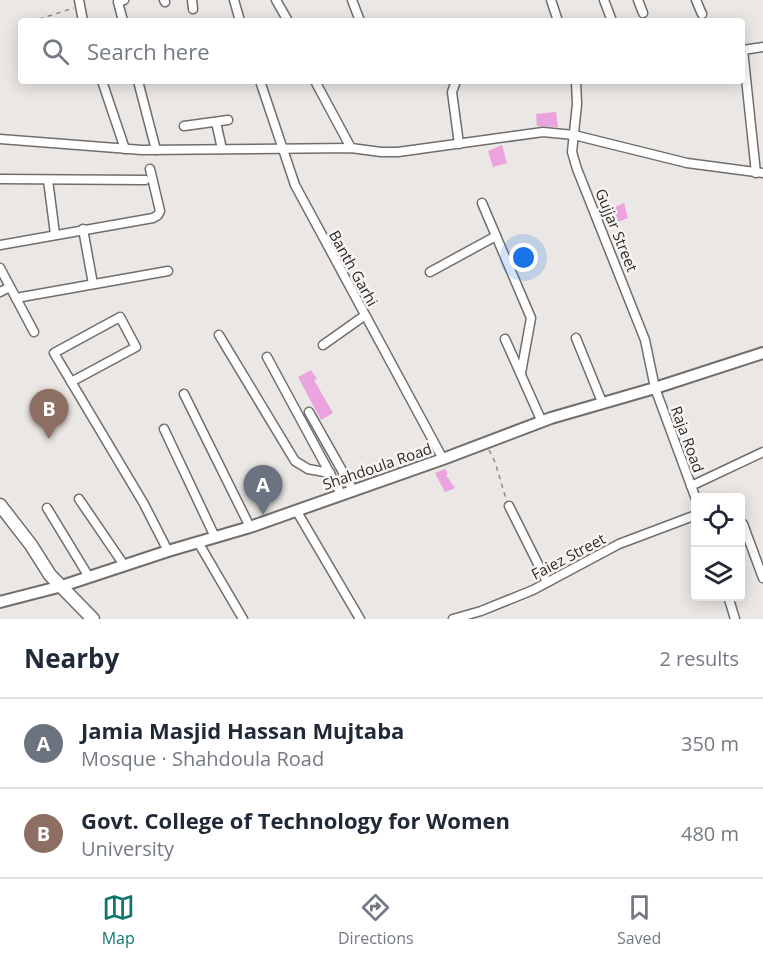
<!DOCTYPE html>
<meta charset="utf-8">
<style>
:root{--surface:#fff;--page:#f2f2f3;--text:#1f2937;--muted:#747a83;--line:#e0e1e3;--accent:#0f766e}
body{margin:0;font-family:"Open Sans",sans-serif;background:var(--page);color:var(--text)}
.controls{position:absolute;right:18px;bottom:18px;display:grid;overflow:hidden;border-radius:6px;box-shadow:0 3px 15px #0003}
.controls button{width:54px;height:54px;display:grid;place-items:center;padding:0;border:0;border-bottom:2px solid var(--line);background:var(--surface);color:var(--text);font:30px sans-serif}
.you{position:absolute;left:524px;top:258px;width:21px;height:21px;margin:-15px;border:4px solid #fff;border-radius:50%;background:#1a73e8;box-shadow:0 0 0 9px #1a73e833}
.badge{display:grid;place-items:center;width:39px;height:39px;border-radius:50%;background:var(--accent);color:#fff;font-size:20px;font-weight:700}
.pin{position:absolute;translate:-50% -50px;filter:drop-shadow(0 2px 3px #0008)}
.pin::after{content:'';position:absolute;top:32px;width:21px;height:18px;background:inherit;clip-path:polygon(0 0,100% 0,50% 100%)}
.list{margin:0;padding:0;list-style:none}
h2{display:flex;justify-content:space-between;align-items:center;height:78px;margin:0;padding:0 24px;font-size:26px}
h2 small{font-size:20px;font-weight:400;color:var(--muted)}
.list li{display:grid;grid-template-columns:39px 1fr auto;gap:18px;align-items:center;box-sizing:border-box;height:90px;padding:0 24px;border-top:2px solid var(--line)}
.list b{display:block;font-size:22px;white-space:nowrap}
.list p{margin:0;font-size:20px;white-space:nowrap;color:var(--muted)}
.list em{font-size:20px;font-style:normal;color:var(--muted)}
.icon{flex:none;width:33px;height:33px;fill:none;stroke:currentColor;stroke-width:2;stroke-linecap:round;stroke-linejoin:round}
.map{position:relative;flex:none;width:763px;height:619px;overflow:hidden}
.search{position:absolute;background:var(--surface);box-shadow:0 3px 15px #0003;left:18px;right:18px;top:18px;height:66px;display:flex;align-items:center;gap:15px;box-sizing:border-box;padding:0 21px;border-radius:6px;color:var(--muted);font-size:22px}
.sheet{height:258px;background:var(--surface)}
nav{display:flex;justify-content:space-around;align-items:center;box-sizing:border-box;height:84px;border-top:2px solid var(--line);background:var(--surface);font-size:16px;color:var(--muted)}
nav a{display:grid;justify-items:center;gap:3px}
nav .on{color:var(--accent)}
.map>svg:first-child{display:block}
</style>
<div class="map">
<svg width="763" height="619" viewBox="0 0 763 619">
<rect width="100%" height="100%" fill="#ebe7e4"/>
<g fill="#eaa3de">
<polygon points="556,112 558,127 537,126 536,114"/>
<polygon points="502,145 507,163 493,167 488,151"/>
<polygon points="624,203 628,218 607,226 602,213"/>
<polygon points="311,370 317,379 314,380 333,413 321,420 298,377"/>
<polygon points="445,469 448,474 446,475 455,488 445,492 435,473"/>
</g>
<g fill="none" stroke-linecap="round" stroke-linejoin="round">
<defs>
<g id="minor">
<polyline points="79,0 83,21"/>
<polyline points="164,0 165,2"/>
<polyline points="192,0 193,9"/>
<polyline points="234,0 240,21"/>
<polyline points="276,0 288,21"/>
<polyline points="352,0 360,21"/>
<polyline points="551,0 558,21"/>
<polyline points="604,0 612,21"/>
<polyline points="638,0 643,13"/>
<polyline points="696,0 702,14"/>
<polyline points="123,21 118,2 124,0"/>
<polyline points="102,81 125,149"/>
<polyline points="138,81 156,150"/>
<polyline points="260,81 295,185 443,459"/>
<polyline points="315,81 351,148"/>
<polyline points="456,81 452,92 459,144"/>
<polyline points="576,81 577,104 572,152 577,169 645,340 655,388 696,499"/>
<polyline points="216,122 222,149"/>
<polyline points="184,126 228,120"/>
<polyline points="0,139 142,150 351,148 381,152 398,152 543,132 574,135 687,163 763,173"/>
<polyline points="756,173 743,50 763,47"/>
<polyline points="0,179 145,180"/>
<polyline points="48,180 55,234"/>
<polyline points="482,203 531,318 521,373"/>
<polyline points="83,229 93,284"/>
<polyline points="0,245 153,218 158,215 160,211 150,169"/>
<polyline points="0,268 34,332"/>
<polyline points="430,272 496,236"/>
<polyline points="0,292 10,287"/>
<polyline points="16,298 168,271"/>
<polyline points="219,335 295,461 308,469 330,473"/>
<polyline points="576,338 602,402"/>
<polyline points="505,339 542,422"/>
<polyline points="323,345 364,316"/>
<polyline points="267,357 341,494"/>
<polyline points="71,382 136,347 120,317 54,353 144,504 168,551"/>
<polyline points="184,394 250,527"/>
<polyline points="309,412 353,490"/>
<polyline points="164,429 215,537"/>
<polyline points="691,486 763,452"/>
<polyline points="79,499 124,565"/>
<polyline points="509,506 547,582"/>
<polyline points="47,508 89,577"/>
<polyline points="296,510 360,619"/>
<polyline points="743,524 763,578"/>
<polyline points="198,542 243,619"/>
<polyline points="728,596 735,619"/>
<polyline points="453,619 481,611 533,590 619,544 696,515"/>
</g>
<polyline id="tertiary" points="0,602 62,586 168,551 250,527 443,459 551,418 655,388 763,353"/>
<polyline id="secondary" points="0,505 31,545 50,575 93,619"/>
</defs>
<use href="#minor" stroke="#706d6b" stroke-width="11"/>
<use href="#tertiary" stroke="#706d6b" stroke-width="14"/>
<use href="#secondary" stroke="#706d6b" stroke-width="15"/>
<g stroke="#8c8a88" stroke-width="1.5" stroke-dasharray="4.5 4.5" stroke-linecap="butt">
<polyline points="39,19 74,8"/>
<polyline points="489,450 495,462 506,499"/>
</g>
<use href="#minor" stroke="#fff" stroke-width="8"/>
<use href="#tertiary" stroke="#fff" stroke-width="10"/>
<use href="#secondary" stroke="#fff" stroke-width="12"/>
</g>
<g text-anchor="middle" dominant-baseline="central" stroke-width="5" stroke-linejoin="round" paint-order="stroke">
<g font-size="15" fill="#2a2928" stroke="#f8f4f2">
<text transform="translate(617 230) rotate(68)">Gujjar Street</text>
<text transform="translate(354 268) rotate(61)">Banth Garhi</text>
<text transform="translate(688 439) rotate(70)">Raja Road</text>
<text transform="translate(377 466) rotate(-19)">Shahdoula Road</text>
<text transform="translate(568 556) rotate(-28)">Faiez Street</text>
</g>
</g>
</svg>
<div class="controls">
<button><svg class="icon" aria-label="locate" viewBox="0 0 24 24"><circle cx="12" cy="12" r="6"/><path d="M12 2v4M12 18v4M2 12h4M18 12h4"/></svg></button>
<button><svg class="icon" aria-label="layers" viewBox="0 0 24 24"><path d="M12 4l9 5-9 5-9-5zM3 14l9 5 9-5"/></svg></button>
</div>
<div class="you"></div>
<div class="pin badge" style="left:263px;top:515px;background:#6b7280">A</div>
<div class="pin badge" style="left:49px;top:439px;background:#8d6e63">B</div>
<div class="search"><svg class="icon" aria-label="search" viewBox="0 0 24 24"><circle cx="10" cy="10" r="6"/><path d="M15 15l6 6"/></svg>Search here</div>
</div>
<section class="sheet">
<h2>Nearby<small>2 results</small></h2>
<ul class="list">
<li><span class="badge" style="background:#6b7280">A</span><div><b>Jamia Masjid Hassan Mujtaba</b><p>Mosque · Shahdoula Road</p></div><em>350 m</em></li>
<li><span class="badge" style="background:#8d6e63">B</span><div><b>Govt. College of Technology for Women</b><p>University</p></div><em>480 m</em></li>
</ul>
</section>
<nav>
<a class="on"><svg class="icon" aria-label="map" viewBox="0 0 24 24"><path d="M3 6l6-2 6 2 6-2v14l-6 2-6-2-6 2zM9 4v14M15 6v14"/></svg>Map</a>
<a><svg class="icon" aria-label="directions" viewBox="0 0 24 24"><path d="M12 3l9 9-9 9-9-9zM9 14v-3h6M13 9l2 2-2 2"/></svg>Directions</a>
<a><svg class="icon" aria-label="saved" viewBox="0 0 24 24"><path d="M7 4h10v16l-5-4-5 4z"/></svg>Saved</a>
</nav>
